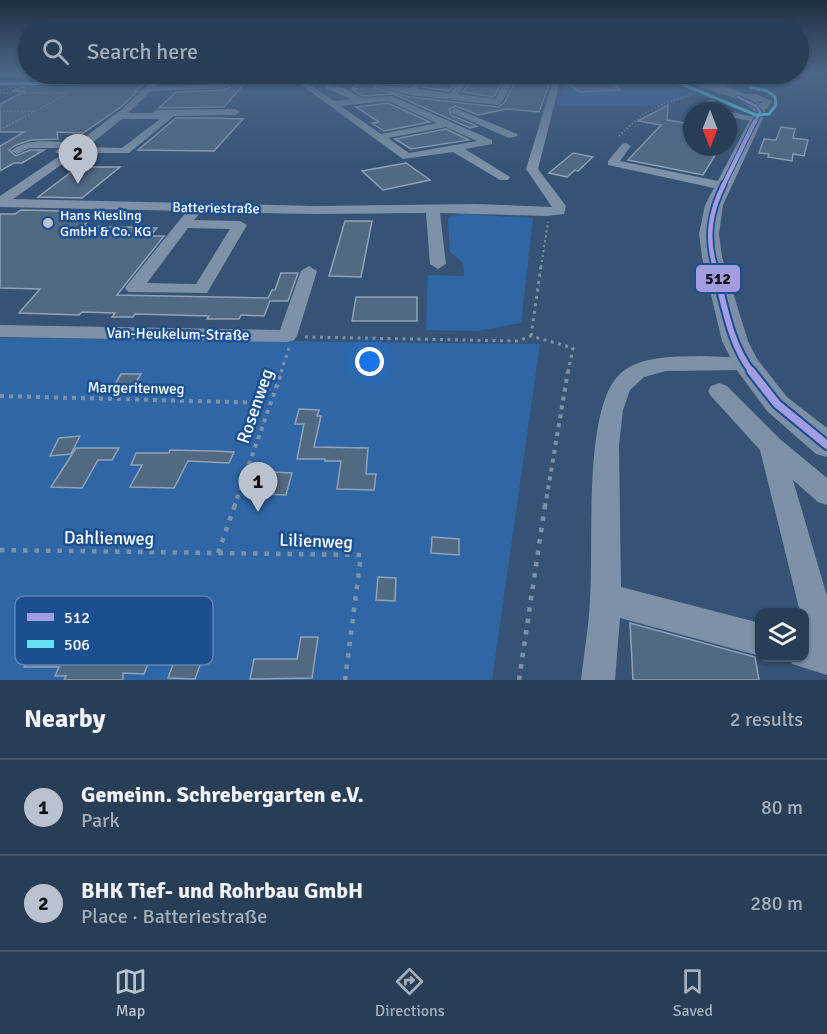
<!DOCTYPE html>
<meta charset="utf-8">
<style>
:root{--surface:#283e57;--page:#344961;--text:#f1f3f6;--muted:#a5aeba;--line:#44576d;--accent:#b9c2ce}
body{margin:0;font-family:Signika,sans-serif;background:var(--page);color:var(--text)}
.controls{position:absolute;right:18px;bottom:18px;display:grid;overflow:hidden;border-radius:12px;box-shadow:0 2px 4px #0004}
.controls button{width:54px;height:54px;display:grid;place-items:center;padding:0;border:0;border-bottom:2px solid var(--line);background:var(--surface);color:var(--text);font:30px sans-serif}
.compass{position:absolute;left:683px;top:102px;width:54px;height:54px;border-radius:50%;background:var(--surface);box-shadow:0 2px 4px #0004;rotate:180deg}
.you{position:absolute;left:370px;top:362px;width:21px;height:21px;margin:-15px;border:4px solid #fff;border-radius:50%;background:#1a73e8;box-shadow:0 0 0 9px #1a73e833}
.badge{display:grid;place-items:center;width:39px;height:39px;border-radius:50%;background:var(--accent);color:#111;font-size:20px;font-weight:700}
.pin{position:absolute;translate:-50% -50px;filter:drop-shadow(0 2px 3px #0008)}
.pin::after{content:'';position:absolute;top:32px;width:21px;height:18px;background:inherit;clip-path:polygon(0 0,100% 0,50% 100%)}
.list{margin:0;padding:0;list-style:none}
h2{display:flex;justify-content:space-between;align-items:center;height:78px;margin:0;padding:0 24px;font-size:26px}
h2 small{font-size:20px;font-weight:400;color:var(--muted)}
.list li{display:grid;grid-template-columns:39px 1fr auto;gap:18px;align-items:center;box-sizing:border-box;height:96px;padding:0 24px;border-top:2px solid var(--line)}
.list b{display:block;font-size:22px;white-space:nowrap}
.list p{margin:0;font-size:20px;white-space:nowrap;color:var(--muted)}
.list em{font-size:20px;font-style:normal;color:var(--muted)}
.icon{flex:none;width:33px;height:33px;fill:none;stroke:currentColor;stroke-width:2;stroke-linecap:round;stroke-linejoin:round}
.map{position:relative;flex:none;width:827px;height:680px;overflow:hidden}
.search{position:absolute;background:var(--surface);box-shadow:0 2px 4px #0004;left:18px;right:18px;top:18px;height:66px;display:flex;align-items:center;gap:15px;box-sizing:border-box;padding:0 21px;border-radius:33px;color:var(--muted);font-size:22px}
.sheet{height:270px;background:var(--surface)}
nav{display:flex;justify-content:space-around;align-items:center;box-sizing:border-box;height:84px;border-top:2px solid var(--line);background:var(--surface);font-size:16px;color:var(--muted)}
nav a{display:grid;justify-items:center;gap:3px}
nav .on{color:var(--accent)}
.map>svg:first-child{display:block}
</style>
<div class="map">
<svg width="827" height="680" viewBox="0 0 827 680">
<rect width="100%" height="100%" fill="#365274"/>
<g fill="#2f66a5">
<polygon points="297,74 356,74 345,79 314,87 295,75"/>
<polygon points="565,74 646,74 655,80 695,95 662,106 557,106 567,76"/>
<polygon points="462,214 533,218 521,323 477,331 426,330 428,275 464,276 463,263 450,252 448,219 451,216"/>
<polygon points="0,338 540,344 492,680 0,680"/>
</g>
<g fill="#526984" stroke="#92a2b6" stroke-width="1.5">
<polygon points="206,74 251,76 224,107 159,108 176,92 224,90 230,87 224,82 197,83"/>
<polygon points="526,74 553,74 539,112 507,109 478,115 456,106 449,109 451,115 477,126 470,128 393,94 363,96 352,90 358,89 352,88 370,76 418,76 408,86 381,83 375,88 410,97 498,107 504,103 519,75"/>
<polygon points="564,74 603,76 620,90 580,92 563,80"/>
<polygon points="155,75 134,92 137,92 121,107 83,133 57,132 58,139 31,140 16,145 9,150 16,156 30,150 44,150 22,163 14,163 0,171 0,146 24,132 0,132 0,104 25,91 12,91 40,80"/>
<polygon points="455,75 462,76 449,91 422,87 433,76 453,77"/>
<polygon points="477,75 497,76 506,76 494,97 462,92"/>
<polygon points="388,103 430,122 384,131 372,123 379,122 356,107"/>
<polygon points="668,105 667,120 685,123 692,129 692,147 720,147 703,175 628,160 661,125 638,121"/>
<polygon points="176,118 214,118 243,119 214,151 138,150"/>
<polygon points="781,127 795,129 793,138 808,140 804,156 793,154 792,161 768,157 769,154 759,153 764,139 776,140"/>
<polygon points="446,129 469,140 411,149 395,139"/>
<polygon points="573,153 593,157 578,171 575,170 567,177 549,173"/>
<polygon points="406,163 430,180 383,190 362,171"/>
<polygon points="78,167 120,167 82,198 38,197"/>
<polygon points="21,210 67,211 61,216 94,216 83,226 157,228 150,236 164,236 117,295 268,298 272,290 275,290 281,273 298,273 288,301 270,301 264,316 241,315 239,319 207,319 209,316 135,314 133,317 112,317 115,313 82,312 79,315 19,313 40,289 0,288 0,214 15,214"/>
<polygon points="345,221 372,221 361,277 329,276"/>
<polygon points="356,297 417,297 417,321 352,321"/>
<polygon points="121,374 141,374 134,386 114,386"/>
<polygon points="299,409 319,410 317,416 321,416 314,447 368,448 366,474 376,474 374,490 337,489 341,461 325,461 325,459 297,459 304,424 295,424"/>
<polygon points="80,436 71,454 50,456 59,438"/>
<polygon points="76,448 119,448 112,460 98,460 82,488 51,487"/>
<polygon points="170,450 214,451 234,452 229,463 188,461 174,488 130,487 142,465 131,465 136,453 169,453"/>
<polygon points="271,472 292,473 286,495 263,494"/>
<polygon points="432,537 459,539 459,555 431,553"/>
<polygon points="378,577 396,578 395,601 376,600"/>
<polygon points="630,623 755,657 759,680 633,680"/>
<polygon points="42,633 59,633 51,651 102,651 105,644 124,644 121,652 152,654 144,674 123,673 123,680 64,680 66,676 55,676 59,667 24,667"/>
<polygon points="301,637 318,637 312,678 250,679 254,659 297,659"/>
<polygon points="176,656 203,657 195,679 168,678"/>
</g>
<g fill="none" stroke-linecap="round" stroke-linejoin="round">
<g stroke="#7d92a8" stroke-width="1.5" stroke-dasharray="1.5 2" stroke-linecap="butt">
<polyline points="385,74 413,74"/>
<polyline points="438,74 458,74"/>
<polyline points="0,91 17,86"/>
<polyline points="0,93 67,93"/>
<polyline points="0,111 34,111"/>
<polyline points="0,130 69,93"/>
<polyline points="619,136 644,113 665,103 697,93"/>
</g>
<polyline stroke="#7d92a8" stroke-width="2" stroke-dasharray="2 3" stroke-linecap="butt" points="541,267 548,222"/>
<g stroke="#7d92a8" stroke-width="3" stroke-dasharray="3 4.5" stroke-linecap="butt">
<polyline points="531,336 541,266"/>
<polyline points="305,337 518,341 531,336 573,348 568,372"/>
<polyline points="281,372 289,348"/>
</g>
<g stroke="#7d92a8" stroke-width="4" stroke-dasharray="4 5" stroke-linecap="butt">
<polyline points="0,396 271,403"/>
<polyline points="234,507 282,371"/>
<polyline points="545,507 568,371"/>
</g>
<g stroke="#7d92a8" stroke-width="4.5" stroke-dasharray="4.5 7" stroke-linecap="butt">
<polyline points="0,550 361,555 345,680"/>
<polyline points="218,553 235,505"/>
<polyline points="519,680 545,505"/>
</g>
<g fill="#7d92a8" fill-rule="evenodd">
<path d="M160,74H168L156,86L224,84L228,86L224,88L151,91L128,113H152L157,110L235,109L240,112L235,115L174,116L129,153H78L13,199L317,206L475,204L552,207L526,169L555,74H562L538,169L566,206L564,214L547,216L440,213L446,264L438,269L430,264L426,213L317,214L201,212L194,220L240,221L247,225L207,293L128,292L125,288L128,284L187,211L0,207V196L61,155L55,152L59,148H29L17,154L11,151C26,137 52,142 71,142L76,144L122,109ZM122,119H160L122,148L87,147ZM188,228L230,229L196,284L147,283Z"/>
<path d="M286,74H294L334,101L351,99L325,88V84L342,87L362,98L392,96L492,140V144L465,149L510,177L508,180H500L453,152L403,159ZM388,101L437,123L381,134L341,106ZM446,127L477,141L409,153L388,138Z"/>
<polygon points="423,74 431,74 417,89 450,93 466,74 473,74 458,94 495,99 510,74 517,74 502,102 498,105 410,95 377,87 381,85 409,88"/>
<polygon points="759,74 770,74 713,89 709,87"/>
<polygon points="738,94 756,94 772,101 767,109 759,111 754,108 763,102 735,99 735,95"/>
<polygon points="714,97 718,100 709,106 715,111 704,111 697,106"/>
<polygon points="455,108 517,134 518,136 509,138 452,113 450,111"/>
<polygon points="728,111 762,119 757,122 728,117"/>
<polygon points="626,143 631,146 620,161 723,182 729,186 723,190 608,165 608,161 622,144"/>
<polygon points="309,266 317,271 297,336 294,340 287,342 0,337 0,325 280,330 301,271"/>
<path d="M700,356L752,358L755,363L752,368L745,370L666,371L644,377L630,390L623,410L619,445L621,587L760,623V656L620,618L615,680H581C584,653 589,626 590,599C594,546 583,413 618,376C637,355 675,357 700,356Z"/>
<polygon points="719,383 727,386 780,439 827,478 827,505 818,502 793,480 827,596 827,675 792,664 790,658 804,658 804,612 800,612 760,450 711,396 708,391 711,386"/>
</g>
<g fill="#7d8ea7" fill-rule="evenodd">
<polygon points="0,73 82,74 77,77 0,78"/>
<path d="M675,74C690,72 744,91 757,101C761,104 763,108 766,112L723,205L719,234L722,257L748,341L757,359L787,397L827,428V457L816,454L767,411L736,369L722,341L702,257L699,234L705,205L754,112C739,92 695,91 675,74Z"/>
</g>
<defs>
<polyline id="bus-1-far4" points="738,97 756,106 760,112 755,123"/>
<polyline id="bus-1-far3" points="723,186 755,121"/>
<path id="bus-1-far2" d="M715,267C706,237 710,212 724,184"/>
<path id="bus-1-far1" d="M714,266C724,301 729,343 752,372"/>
<polyline id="bus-1" points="751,371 777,404 827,445"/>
<g id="bus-2">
<polyline points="677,82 756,115 769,114 776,105 775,97 767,91 750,87"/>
<polyline points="0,84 77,83"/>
</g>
</defs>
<use href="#bus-1-far4" stroke="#1b4f8f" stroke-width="5"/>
<use href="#bus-1-far3" stroke="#1b4f8f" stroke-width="6"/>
<use href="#bus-1-far2" stroke="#1b4f8f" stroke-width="8"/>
<use href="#bus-1-far1" stroke="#1b4f8f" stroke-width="10"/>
<use href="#bus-1" stroke="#1b4f8f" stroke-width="12"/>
<use href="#bus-2" stroke="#1b4f8f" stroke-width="5"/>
<use href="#bus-1-far4" stroke="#a29de1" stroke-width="3"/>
<use href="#bus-1-far3" stroke="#a29de1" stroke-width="4"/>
<use href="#bus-1-far2" stroke="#a29de1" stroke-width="4.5"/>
<use href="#bus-1-far1" stroke="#a29de1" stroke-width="6"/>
<use href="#bus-1" stroke="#a29de1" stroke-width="8"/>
<use href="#bus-2" stroke="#65dff1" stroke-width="3"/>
</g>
<linearGradient id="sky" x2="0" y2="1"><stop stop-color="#1e2d40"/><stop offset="0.43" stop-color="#4c6688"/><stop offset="1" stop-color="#4c6688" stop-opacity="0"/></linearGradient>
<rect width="827" height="168" fill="url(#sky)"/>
<circle fill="#b9c2ce" stroke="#1b4f8f" stroke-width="2" cx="48" cy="223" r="6"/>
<g text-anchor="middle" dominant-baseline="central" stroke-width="5" stroke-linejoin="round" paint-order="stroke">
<g font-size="14" fill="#fff" stroke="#1b4f8f">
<text transform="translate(216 208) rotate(1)">Batteriestraße</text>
</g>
<g font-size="14" fill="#fff" stroke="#1b4f8f" text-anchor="start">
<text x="60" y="215">Hans Kiesling<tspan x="60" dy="16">GmbH &amp; Co. KG</tspan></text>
</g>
<g font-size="15" fill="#fff" stroke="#1b4f8f">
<text transform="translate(178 334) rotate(1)">Van-Heukelum-Straße</text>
<text transform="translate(136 388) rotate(1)">Margeritenweg</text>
</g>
<g font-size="18" fill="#fff" stroke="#1b4f8f">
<text transform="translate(255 406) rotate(-71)">Rosenweg</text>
<text transform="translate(109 538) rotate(1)">Dahlienweg</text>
<text transform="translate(316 541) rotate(2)">Lilienweg</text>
</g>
</g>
<rect x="15" y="596" width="198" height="69" rx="9" fill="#1b4f8f" stroke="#5f84b1" stroke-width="1.5"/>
<rect x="27" y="613" width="27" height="8" fill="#a29de1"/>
<rect x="27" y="640" width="27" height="8" fill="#65dff1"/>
<g font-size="16" fill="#fff">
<text x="64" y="623">512</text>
<text x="64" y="650">506</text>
</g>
<rect stroke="#1b4f8f" stroke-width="2" x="695" y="264" width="46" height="29" rx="6" fill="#a29de1"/>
<g font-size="16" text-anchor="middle" font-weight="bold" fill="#111">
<text x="718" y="284">512</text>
</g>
</svg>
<div class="controls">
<button><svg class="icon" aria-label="layers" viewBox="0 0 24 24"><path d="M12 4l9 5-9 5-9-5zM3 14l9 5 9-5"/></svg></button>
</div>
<svg class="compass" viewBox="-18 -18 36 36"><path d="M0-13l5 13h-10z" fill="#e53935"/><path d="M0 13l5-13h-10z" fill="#a5aeba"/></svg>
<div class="you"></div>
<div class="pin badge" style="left:258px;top:512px">1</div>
<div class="pin badge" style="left:78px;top:184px">2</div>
<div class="search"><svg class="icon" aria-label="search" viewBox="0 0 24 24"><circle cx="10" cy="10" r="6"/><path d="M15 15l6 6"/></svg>Search here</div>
</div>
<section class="sheet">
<h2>Nearby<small>2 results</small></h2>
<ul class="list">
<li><span class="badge">1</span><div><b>Gemeinn. Schrebergarten e.V.</b><p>Park</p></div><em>80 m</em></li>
<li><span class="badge">2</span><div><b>BHK Tief- und Rohrbau GmbH</b><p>Place · Batteriestraße</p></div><em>280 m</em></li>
</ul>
</section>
<nav>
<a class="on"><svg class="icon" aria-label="map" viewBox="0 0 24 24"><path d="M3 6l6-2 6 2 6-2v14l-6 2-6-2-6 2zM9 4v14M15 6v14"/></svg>Map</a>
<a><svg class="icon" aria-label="directions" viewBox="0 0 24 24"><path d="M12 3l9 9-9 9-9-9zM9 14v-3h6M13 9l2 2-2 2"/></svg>Directions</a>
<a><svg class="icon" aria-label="saved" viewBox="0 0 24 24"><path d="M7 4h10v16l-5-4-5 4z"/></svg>Saved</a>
</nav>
